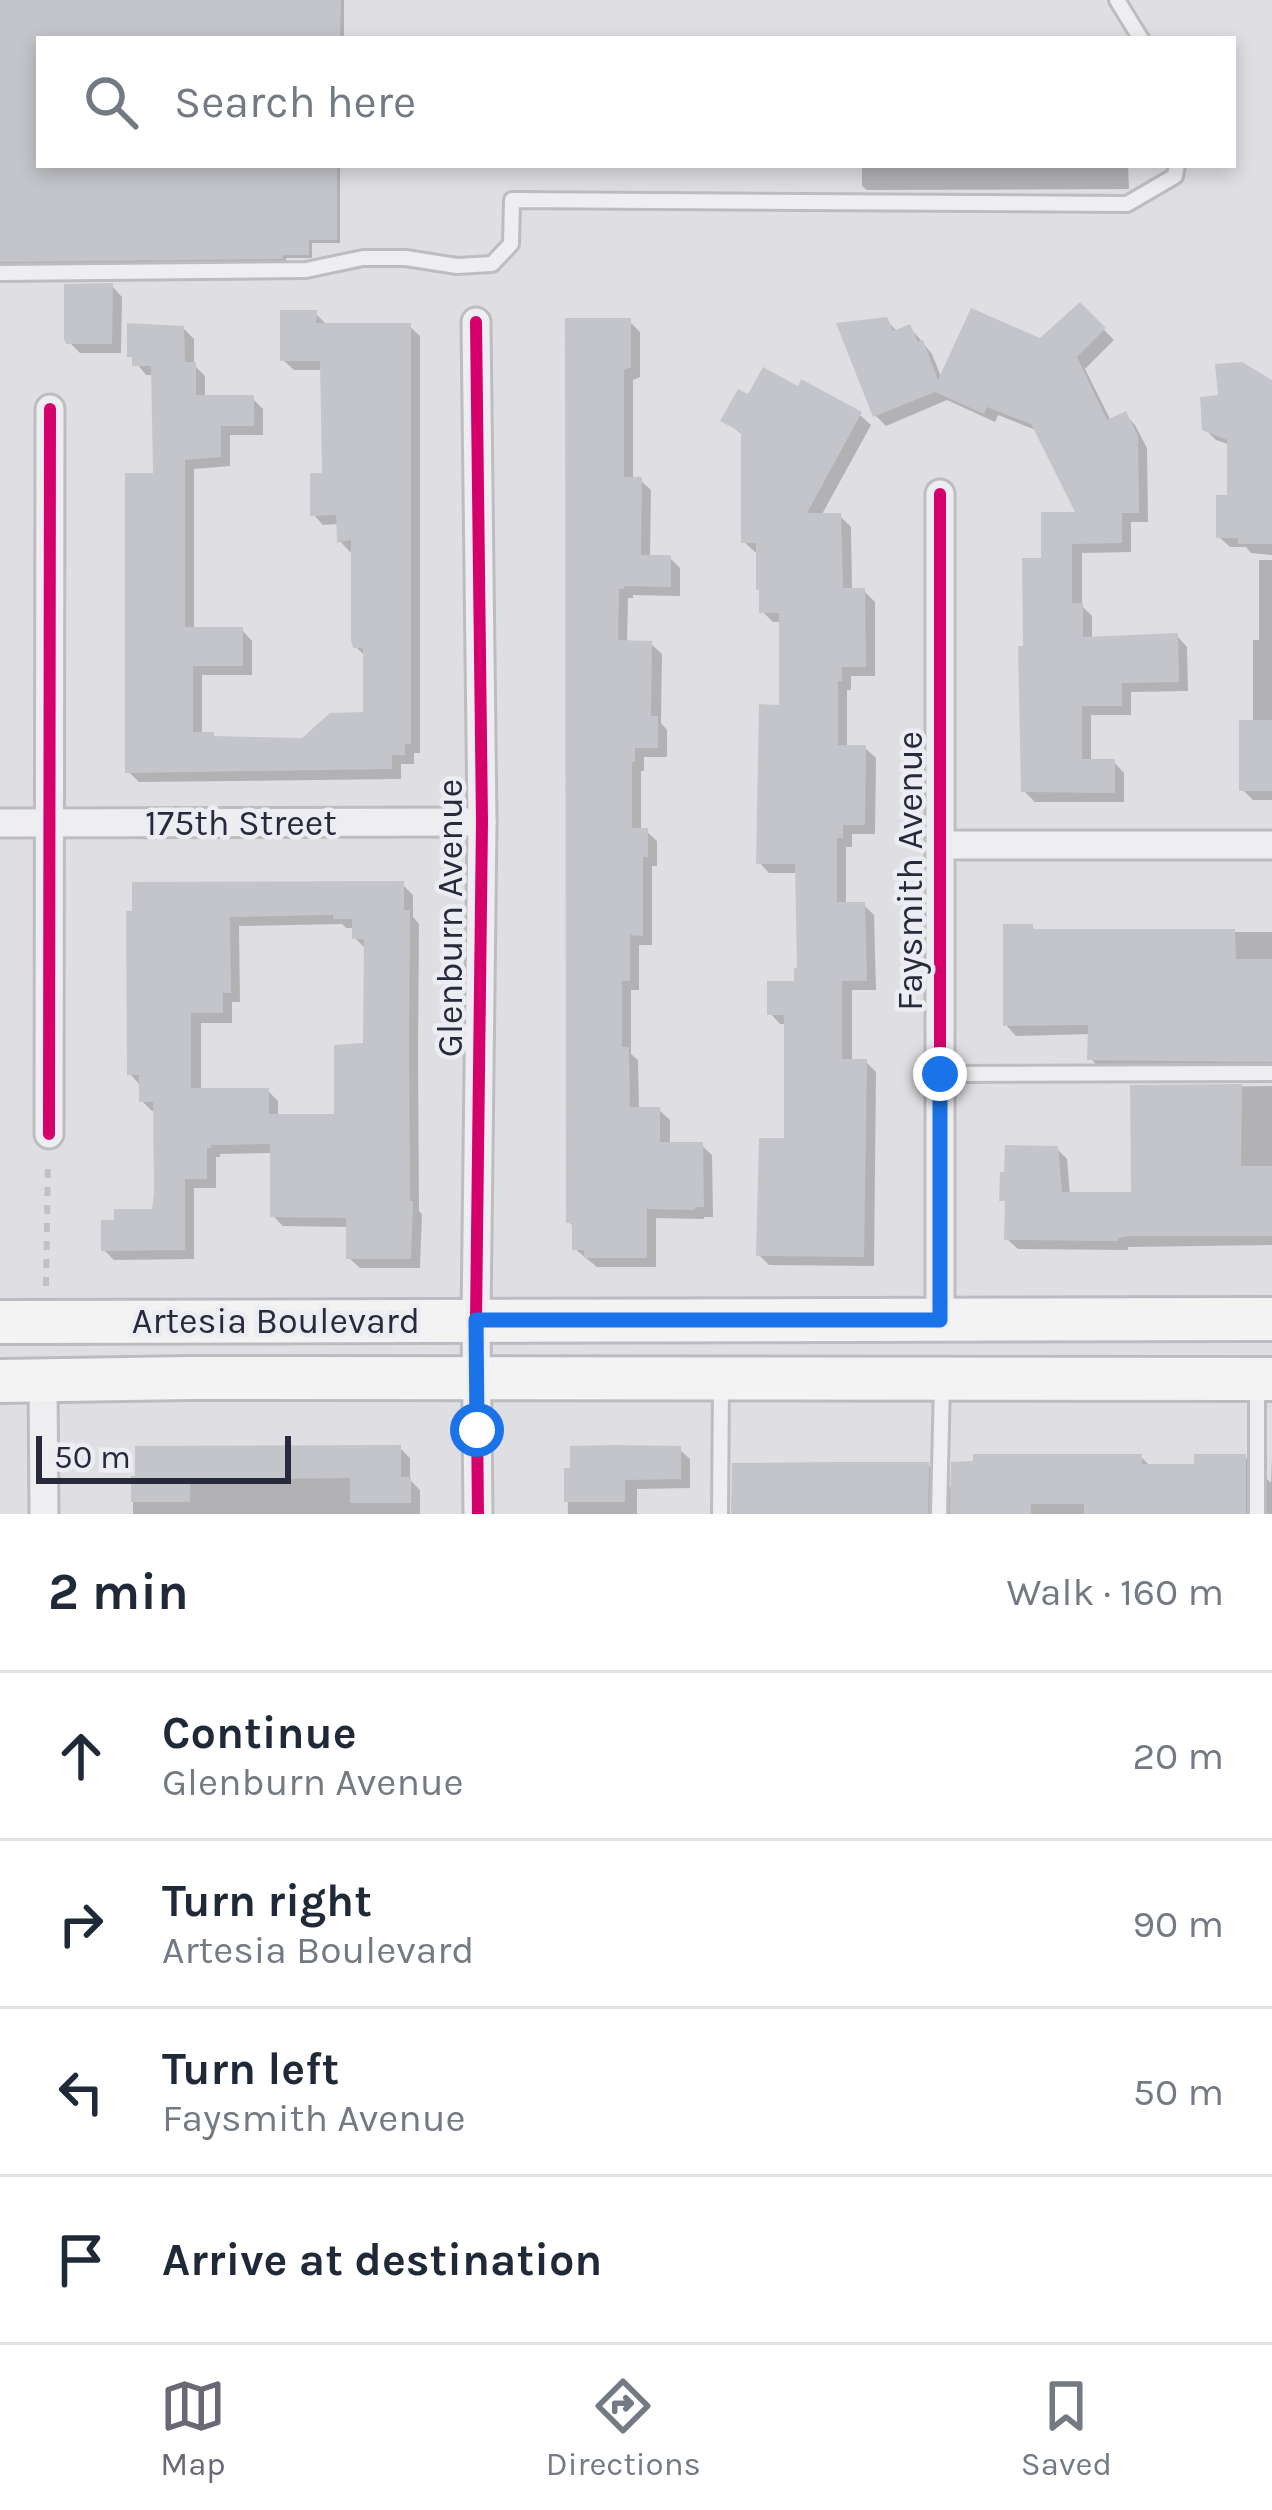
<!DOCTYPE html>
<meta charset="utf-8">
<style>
:root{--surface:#fff;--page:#f6f6f7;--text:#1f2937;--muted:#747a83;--line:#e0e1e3;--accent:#686975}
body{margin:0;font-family:Karla,sans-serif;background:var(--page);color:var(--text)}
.scale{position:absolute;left:36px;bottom:30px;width:255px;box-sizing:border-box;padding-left:12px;border:6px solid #28293a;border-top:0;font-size:33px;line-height:42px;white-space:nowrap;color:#28293a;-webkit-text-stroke:9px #ececf3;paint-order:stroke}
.stop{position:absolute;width:36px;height:36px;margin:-27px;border:9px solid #1a73e8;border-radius:50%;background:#fff}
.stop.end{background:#1a73e8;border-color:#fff;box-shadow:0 3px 12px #0008}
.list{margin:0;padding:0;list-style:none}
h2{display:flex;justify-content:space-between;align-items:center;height:156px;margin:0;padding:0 48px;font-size:51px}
h2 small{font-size:39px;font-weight:400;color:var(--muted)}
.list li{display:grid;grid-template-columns:78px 1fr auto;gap:36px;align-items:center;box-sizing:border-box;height:168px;padding:0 48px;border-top:3px solid var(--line)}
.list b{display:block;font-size:45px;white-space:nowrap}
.list p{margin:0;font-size:39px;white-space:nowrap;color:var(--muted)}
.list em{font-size:39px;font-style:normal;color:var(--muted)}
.icon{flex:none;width:66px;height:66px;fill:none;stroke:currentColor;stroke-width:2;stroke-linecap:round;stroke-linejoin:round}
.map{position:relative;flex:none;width:1272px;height:1514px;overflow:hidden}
.search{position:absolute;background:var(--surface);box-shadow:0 6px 18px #0003;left:36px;right:36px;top:36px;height:132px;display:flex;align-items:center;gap:30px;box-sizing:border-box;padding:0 42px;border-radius:0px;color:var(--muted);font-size:45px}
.sheet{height:828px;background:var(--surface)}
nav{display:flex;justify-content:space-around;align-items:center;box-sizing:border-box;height:168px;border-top:3px solid var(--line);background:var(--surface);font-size:33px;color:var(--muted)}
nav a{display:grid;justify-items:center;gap:6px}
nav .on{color:var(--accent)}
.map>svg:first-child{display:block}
</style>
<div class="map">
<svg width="1272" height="1514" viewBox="0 0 1272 1514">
<rect width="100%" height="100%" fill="#dfdfe3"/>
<g fill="#0003" fill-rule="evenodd">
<polygon points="0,0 344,0 344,39 39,39 39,165 340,165 340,243 312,243 312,258 286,258 286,262 0,265"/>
<polygon points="1116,38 1117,39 956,39"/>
<polygon points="862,165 1128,165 1129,189 867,190 862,186"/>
<polygon points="112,286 122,297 121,353 80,353 69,342"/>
<polygon points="1080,306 1114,340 1085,369 1111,421 1125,414 1135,425 1147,448 1148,522 1131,522 1131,552 1082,553 1082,606 1092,616 1092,639 1177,636 1187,647 1188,691 1131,692 1131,715 1091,715 1091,762 1114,762 1124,773 1124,802 1035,802 1024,791 1026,649 1044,561 1080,515 1038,431 998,415 995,422 947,400 886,426 876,416 886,320 898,332 909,327 919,338 932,354 942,379 1041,342"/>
<polygon points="315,313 326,324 409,326 420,336 420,753 414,753 414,764 401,764 401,779 139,782 128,771 156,476 154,375 146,375 130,355 183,328 194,339 194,365 205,376 205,398 252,398 263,409 263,435 230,435 230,466 194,469 194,630 242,630 252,641 252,675 202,675 202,735 213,735 217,739 303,741 366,715 366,657 356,647 354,551 350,552 340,541 339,524 323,525 313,514 325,476 323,370 294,370 283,360"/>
<polygon points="568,321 629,321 640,332 640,377 633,380 633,480 640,480 651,490 650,558 670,558 680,568 680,596 633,595 633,598 628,598 627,644 651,644 662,654 661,723 667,730 667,757 644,757 644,771 641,771 641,831 646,831 657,841 657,866 652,866 652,945 639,945 639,990 631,990 631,1054 638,1060 639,1110 659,1110 670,1120 670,1145 701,1145 712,1155 713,1217 704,1217 704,1219 656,1218 656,1267 597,1267 575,1249 575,1228 569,1222"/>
<polygon points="1272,383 1272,555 1251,553 1246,547 1230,547 1219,537 1230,498 1230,445 1216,440 1205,429"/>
<polygon points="860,415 871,425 821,516 840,516 851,527 852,591 864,591 875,602 875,676 851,676 851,690 847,690 847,748 865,748 876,758 875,834 852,834 852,847 846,847 846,905 864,905 874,915 876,990 852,990 852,1062 866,1062 876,1072 874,1266 769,1265 759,1255 787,1141 787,1024 780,1024 770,1013 797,984 798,873 769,873 759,862 782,708 782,622 773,622 762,611 759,552 755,552 744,542 744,436 724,420"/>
<polygon points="1272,557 1272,800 1253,800 1242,789 1253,723 1253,640 1259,640 1259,560 1272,560"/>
<path d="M402,884L413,895V917L419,924L418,1056L419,1211L422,1214L420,1268H360L349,1258V1227L283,1226L273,1216V1153L220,1154V1157H216V1188H194V1259L114,1260L104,1250L155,1212L156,1111H152L142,1101L140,1085L130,1074L129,914ZM342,924L346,928H355V938L365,948L366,1046L337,1118L278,1117V1101L268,1091H201V1023H232V1002H240L239,926Z"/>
<polygon points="1032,927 1037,932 1272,932 1272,1072 1101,1069 1090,1058 1091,1034 1016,1036 1006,1025"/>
<polygon points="1272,1086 1272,1245 1128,1247 1128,1250 1018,1249 1007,1239 1008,1204 1003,1199 1057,1149 1067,1159 1070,1195 1134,1195 1133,1088"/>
<polygon points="400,1448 410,1458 410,1480 420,1490 420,1514 133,1514 133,1479"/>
<polygon points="679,1449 690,1459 690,1488 637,1489 637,1514 568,1514 567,1471"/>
<polygon points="1141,1457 1151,1467 1197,1467 1245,1457 1271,1483 1272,1457 1272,1514 734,1514 928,1465 954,1491"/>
</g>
<g fill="#c4c5ca" fill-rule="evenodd">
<polygon points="0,0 341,0 340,39 39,39 39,165 337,165 337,240 309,240 309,255 283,255 283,259 0,262"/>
<polygon points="113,283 112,344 66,344 64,339 64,284"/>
<polygon points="1080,302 1106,328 1077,357 1107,420 1126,411 1138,436 1139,513 1122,513 1122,543 1072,544 1072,603 1083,603 1083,637 1178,633 1179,682 1122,683 1122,706 1082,706 1082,759 1115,759 1115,793 1021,792 1018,646 1023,646 1022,558 1041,558 1041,512 1075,512 1031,424 987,407 984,414 935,392 873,417 836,323 887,317 893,331 910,324 918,342 923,340 938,380 971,308 1040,338"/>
<polygon points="280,310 317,310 316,323 411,323 411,744 405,744 405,755 392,755 392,769 125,773 125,473 153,473 151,366 132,366 132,357 127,357 127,323 184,326 185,362 196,362 196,395 254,395 254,426 221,426 221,457 185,460 185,627 243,627 243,666 193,666 193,732 214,732 214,736 302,738 330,713 363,712 363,648 353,648 351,640 351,540 337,543 336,515 310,516 310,473 322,473 320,361 280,361"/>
<polygon points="565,318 631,318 631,367 624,370 624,477 642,477 641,555 671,555 671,587 624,586 624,589 619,589 618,640 652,641 651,716 658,716 658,748 635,748 635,762 632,762 632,828 648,828 648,857 643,857 643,936 630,935 630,981 622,981 622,1047 629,1047 630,1107 660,1107 660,1142 703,1142 704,1207 695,1207 695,1210 647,1209 647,1258 584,1258 584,1250 572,1250 572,1223 566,1223"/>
<polygon points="1242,362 1272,380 1272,544 1238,544 1238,538 1216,538 1216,495 1227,495 1227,440 1202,430 1200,397 1218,395 1215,364"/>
<polygon points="763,367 798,386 801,379 862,412 807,513 841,513 843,588 865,588 866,667 842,667 842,681 838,681 838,745 866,745 865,825 843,825 843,838 837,838 837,902 865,902 867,981 842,981 842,1059 867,1059 864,1257 756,1256 759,1138 784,1138 784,1015 767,1015 767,981 794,981 794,968 797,968 795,864 756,864 759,704 779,705 779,613 759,613 759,590 756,590 756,543 741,543 741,432 720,421 738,389 748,394"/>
<rect x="1239" y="720" width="33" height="71"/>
<path d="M404,881V910H410L409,1044L410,1201H413L411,1259H346V1218L270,1217V1144L211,1145V1148H207V1179H185V1250L101,1251V1220H114V1209H152L154,1193L153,1102H139V1075H127L126,911H132V882ZM333,915V919H352V939H364L363,1043L334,1045V1114H269V1088H191V1013H223V993H231L230,917Z"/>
<polygon points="1003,924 1033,924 1033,929 1235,929 1236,959 1272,959 1272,1062 1087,1060 1088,1025 1003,1026"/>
<polygon points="1242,1084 1241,1166 1272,1166 1272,1236 1131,1236 1118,1238 1118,1241 1004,1240 1005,1201 999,1201 1000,1172 1004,1172 1005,1145 1058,1146 1062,1192 1131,1192 1130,1085"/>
<polygon points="401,1445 401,1477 411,1477 411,1503 350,1503 350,1478 269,1479 269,1483 190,1483 190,1502 131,1502 131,1476 135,1476 135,1446"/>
<polygon points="615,1445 681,1446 681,1479 625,1480 625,1502 564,1502 564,1468 570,1468 570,1446"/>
<polygon points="973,1454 1142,1454 1142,1464 1194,1464 1194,1454 1246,1454 1246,1514 1084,1514 1084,1504 1031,1504 1031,1514 950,1514 951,1462 973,1461"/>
<polygon points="837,1462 929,1462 928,1514 731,1514 732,1463"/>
</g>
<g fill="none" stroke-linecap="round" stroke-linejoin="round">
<defs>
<g id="service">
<polyline points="1117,0 1141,39"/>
<polyline points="0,273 306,270 363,258 406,258 457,266 492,264 511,244 512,200 1127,204 1175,176 1177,165"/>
<polyline points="940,1074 1272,1073"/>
<polyline points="1257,1384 1257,1514"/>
<polyline points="720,1514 721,1384"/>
<polyline points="939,1514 942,1381"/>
</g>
<g id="minor">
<polyline points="476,322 482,822 476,1320 478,1514"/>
<polyline points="0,823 482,822"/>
<polyline points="940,845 1272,845"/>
<polyline points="49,1134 50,409"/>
<polyline points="940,1320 940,494"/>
<polyline points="43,1380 44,1514"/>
</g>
<g id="primary">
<polyline points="0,1322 1272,1319"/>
<polyline points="0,1381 190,1378 1272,1379"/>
</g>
</defs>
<use href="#service" stroke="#bdbdc1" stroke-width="20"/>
<use href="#minor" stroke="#bdbdc1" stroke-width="33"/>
<use href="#primary" stroke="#bbbcc1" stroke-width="48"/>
<polyline stroke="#c0c0c5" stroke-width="6" stroke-dasharray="9 9" stroke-linecap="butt" points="46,1286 48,1161"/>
<use href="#service" stroke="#eeeef0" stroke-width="14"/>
<use href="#minor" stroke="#eeeef0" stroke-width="27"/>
<use href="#primary" stroke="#f3f3f4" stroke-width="42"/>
<defs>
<g id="cycleway">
<polyline points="476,322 482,822 476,1320 478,1514"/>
<polyline points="49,1134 50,409"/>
<polyline points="940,1320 940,494"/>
</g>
</defs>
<use href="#cycleway" stroke="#ececf3" stroke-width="20"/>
<use href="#cycleway" stroke="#d6006c" stroke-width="12"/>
</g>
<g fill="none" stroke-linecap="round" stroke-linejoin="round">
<polyline stroke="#1a73e8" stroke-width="15" points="477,1430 476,1320 940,1320 940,1074"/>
</g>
<g text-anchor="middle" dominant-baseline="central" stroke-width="9" stroke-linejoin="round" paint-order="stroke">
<g font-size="36" fill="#28293a" stroke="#ececf3">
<text x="241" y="823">175th Street</text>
<text transform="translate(910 871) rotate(-90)">Faysmith Avenue</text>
<text transform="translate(450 918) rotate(-90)">Glenburn Avenue</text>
<text x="276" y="1321">Artesia Boulevard</text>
</g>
</g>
</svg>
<div class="scale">50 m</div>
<div class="stop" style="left:477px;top:1430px"></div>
<div class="stop end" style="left:940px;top:1074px"></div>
<div class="search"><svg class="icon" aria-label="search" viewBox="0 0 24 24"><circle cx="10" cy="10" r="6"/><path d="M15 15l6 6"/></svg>Search here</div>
</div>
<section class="sheet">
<h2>2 min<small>Walk · 160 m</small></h2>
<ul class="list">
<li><svg class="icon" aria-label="ahead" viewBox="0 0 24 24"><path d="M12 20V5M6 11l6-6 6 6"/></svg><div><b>Continue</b><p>Glenburn Avenue</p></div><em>20 m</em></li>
<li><svg class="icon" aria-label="right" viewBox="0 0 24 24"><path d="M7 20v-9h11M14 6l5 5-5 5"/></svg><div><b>Turn right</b><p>Artesia Boulevard</p></div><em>90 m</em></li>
<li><svg class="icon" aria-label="left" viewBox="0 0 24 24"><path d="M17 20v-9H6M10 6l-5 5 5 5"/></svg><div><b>Turn left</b><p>Faysmith Avenue</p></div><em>50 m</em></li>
<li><svg class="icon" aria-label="arrive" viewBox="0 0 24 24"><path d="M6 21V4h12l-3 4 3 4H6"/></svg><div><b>Arrive at destination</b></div></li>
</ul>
</section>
<nav>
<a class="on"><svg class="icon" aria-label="map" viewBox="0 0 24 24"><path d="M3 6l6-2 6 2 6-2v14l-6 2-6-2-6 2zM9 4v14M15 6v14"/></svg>Map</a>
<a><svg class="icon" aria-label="directions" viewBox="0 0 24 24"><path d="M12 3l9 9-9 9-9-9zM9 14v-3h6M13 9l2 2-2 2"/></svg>Directions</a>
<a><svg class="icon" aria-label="saved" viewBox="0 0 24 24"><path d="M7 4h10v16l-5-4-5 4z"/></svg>Saved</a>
</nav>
